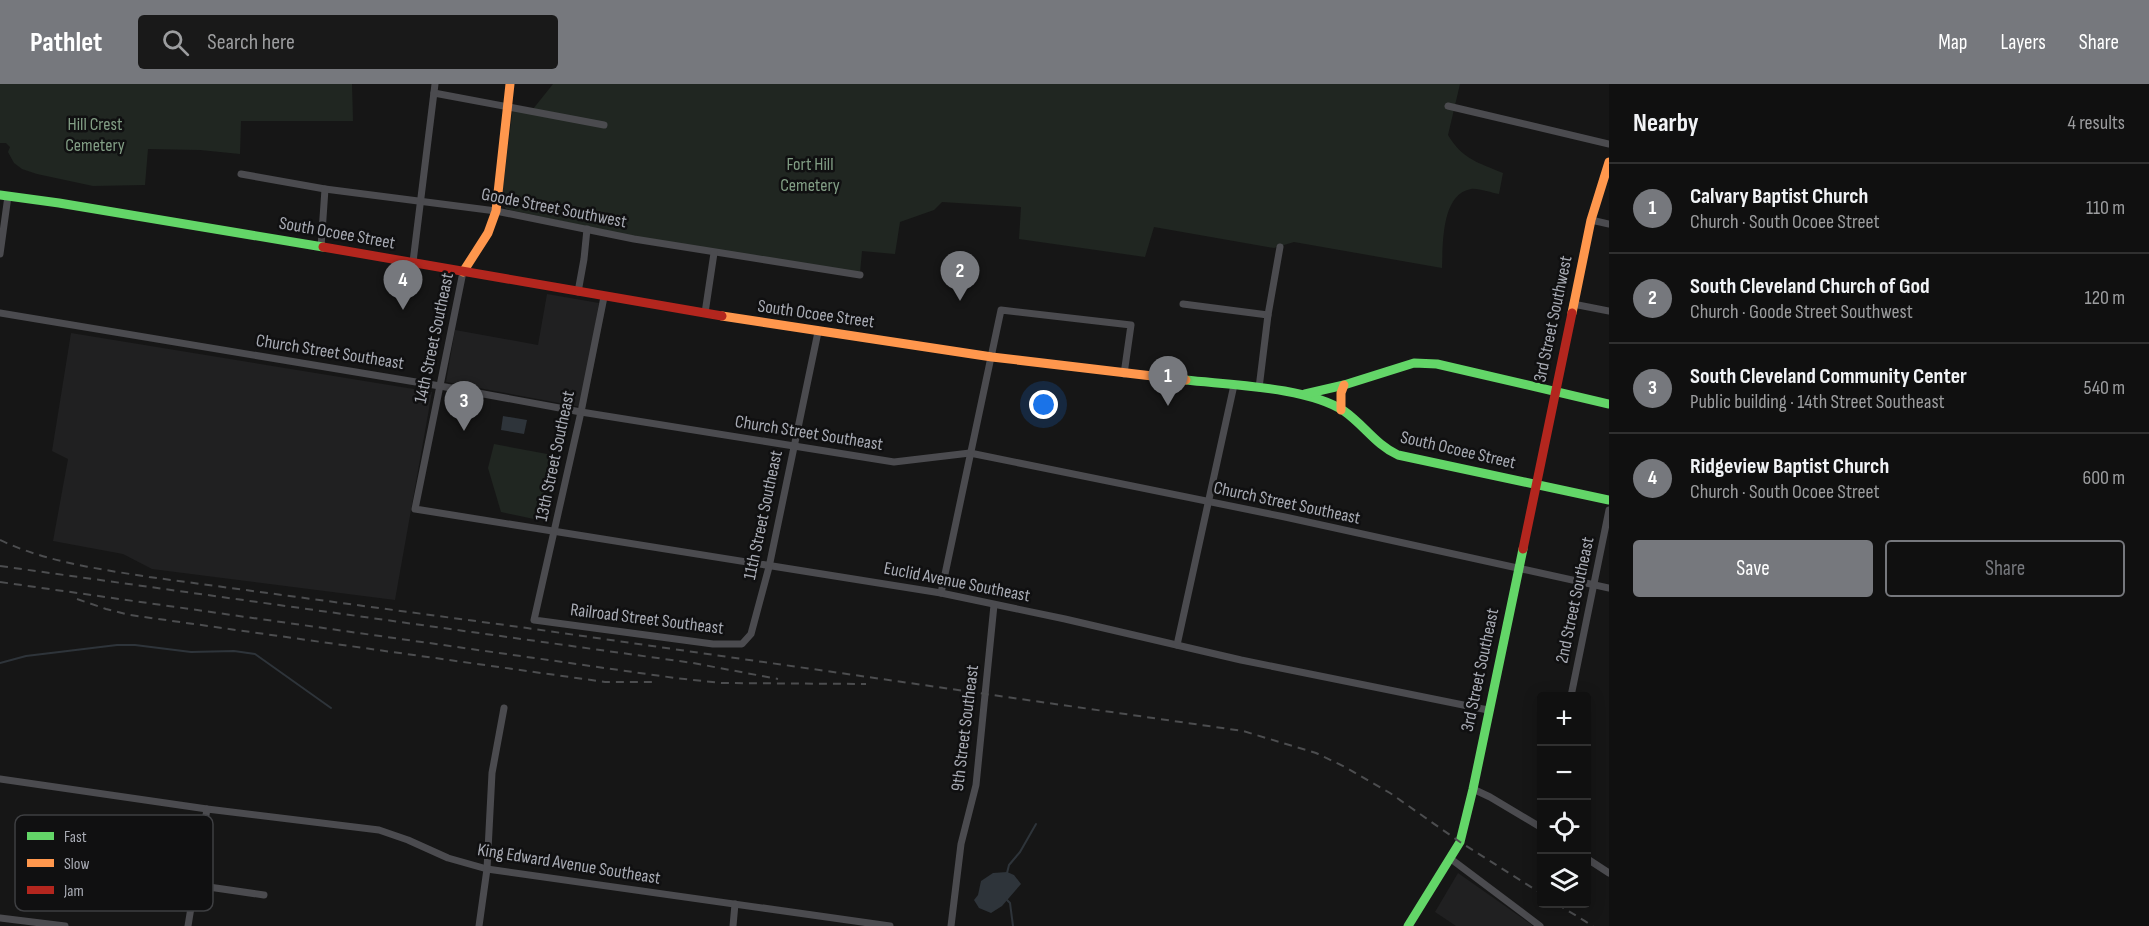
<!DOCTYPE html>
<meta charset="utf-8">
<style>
:root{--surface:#101010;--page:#191919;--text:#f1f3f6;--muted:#9c9d9f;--line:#303030;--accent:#76787d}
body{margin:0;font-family:"Sofia Sans Condensed",sans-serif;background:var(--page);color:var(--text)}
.controls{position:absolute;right:18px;bottom:18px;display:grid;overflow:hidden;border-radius:6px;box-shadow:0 3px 15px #0003}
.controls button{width:54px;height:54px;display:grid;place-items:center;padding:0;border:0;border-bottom:2px solid var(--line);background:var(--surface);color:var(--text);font:30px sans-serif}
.you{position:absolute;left:1044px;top:321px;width:21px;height:21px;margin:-15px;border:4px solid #fff;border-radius:50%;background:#1a73e8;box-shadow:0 0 0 9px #1a73e833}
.badge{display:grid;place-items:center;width:39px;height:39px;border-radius:50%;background:var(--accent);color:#fff;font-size:20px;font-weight:700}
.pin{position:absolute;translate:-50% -50px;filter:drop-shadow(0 2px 3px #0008)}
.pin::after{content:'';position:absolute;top:32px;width:21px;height:18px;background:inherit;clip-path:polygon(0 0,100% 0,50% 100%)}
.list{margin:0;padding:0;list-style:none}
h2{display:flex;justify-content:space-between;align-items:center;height:78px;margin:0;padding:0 24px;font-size:26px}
h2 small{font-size:20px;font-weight:400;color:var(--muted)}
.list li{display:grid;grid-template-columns:39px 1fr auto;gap:18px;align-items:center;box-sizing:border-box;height:90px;padding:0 24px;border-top:2px solid var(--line)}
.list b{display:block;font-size:22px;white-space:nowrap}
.list p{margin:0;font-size:20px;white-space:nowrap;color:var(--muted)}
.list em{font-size:20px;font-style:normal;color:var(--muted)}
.actions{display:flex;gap:12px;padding:18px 24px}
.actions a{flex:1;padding:14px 0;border:2px solid var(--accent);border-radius:6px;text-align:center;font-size:21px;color:var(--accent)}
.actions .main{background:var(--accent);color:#fff}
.icon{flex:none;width:33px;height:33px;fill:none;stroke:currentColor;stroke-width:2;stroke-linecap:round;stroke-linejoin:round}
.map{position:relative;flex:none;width:1609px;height:842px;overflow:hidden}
header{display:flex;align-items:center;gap:36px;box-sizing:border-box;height:84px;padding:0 30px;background:var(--accent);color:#fff}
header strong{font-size:28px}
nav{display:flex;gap:33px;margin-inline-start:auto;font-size:21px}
.search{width:420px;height:54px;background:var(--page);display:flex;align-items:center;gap:15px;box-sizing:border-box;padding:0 21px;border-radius:6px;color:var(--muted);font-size:22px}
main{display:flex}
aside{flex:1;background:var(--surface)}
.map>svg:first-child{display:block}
</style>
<header>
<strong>Pathlet</strong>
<div class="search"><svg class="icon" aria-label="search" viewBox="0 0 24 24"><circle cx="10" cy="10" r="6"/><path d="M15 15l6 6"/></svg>Search here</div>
<nav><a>Map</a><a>Layers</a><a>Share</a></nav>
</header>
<main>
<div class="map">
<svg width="1609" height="842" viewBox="0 0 1609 842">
<rect width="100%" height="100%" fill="#161616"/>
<g fill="#202021">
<polygon points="547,210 599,219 581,323 446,298 455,246 538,261"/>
<polygon points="71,249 432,308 395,516 152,485 123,470 53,457 68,375 52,367"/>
<polygon points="1458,789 1532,841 1532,842 1456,842 1435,828"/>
</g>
<g fill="#202621">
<polygon points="0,0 352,0 353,37 241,37 240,70 200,66 148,65 145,101 93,102 37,90 22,85 14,79 8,68 10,63 6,59 0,59"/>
<path d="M553,0H1460L1448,51C1462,75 1479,79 1503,89L1499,110C1491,109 1479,104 1471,105C1441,110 1443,161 1442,184L1294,158L1274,164L1154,143L1145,173L1019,155L1021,123L942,118L934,126L900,138L895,170L862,167L860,189L635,153L506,125L501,119L513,22L533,25Z"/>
<polygon points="494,360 558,372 548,438 501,428 488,384"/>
</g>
<g fill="#2e343a">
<polygon points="503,332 527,336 524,350 501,346"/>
<polygon points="1007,788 1014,791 1021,800 1002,822 991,829 979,824 974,816 978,811 981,797 993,789"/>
</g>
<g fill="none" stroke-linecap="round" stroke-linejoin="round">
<g stroke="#2e343a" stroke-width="2">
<polyline points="0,579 26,572 117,561 135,561 191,568 234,567 255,570 331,624"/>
<polyline points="1007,789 1009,781 1020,768 1036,740"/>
<polyline points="1007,816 1010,819 1013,842"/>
</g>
<g stroke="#4b4b4f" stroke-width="7">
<polyline points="434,9 604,41"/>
<polyline points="1448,22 1609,60"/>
<polyline points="241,90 325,105 496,127 634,155 860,191"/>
<polyline points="1591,136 1609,140"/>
<polyline points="321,163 325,105"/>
<polyline points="0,170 8,112"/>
<polyline points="413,178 435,0"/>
<polyline points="463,188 415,425 941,509 1065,535 1241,576 1488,626"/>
<polyline points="578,208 584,175 587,145"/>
<polyline points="604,213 581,328 534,536 713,560 742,560 751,550 769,483 818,248"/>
<polyline points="1183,220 1268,231"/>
<polyline points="1573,220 1609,227"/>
<polyline points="0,229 440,302 581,328 894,378 970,369 1285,433 1609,504"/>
<polyline points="705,229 714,169"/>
<polyline points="1259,304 1268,231 1280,163"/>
<polyline points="941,509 1001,226 1131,241 1124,290"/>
<polyline points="1177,561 1234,301"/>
<polyline points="1571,612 1609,426"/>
<polyline points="0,695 207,725 379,746 408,756 448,774 487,785 890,842"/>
<polyline points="1473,705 1490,713 1542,744"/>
<polyline points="1586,774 1609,789"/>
<polyline points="1451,775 1540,842"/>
<polyline points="195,801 264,811"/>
<polyline points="0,834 65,842"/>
<polyline points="188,842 207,725"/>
<polyline points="479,842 487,785 492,689 504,624"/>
<polyline points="733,842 735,820"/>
<polyline points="951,842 961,760 976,701 994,521"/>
</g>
<g stroke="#63d668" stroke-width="9">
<polyline points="0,111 59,119 323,163"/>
<path d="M1186,296C1230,301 1308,303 1344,327C1364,341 1376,361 1398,371L1609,416"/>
<polyline points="1305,310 1344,301 1414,279 1437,280 1609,320"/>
<polyline points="1408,842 1460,758 1473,705 1523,465"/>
</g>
<g stroke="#ff974d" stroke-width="9">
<polyline points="463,188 488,149 496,127 510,0"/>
<polyline points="1572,229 1591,136 1609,78"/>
<polyline points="722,232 992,273 1186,296"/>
<polyline points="1341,326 1341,309 1344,301"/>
</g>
<g stroke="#b3261e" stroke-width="9">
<polyline points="323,163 722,232"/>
<polyline points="1523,465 1572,229"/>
</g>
<g stroke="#4c4d4f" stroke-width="2" stroke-dasharray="8 6" stroke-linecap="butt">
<path d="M0,456C46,478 99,485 149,493L527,544L1243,647L1316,669L1345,683L1390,709L1460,758L1542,810"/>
<polyline points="0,482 693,579 778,595"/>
<polyline points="0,498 675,594 722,599 866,600"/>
<polyline points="77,515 106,525 130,531 605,598 652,598"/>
<polyline points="1557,820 1593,842"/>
</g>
</g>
<g text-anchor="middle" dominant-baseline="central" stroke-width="5" stroke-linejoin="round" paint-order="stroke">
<g font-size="18" fill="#829e85" stroke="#101011">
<text x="95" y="40">Hill Crest<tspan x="95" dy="21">Cemetery</tspan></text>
<text x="810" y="80">Fort Hill<tspan x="810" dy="21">Cemetery</tspan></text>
</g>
<g font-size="18" fill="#a9acb5" stroke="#101011">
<text transform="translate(554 124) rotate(11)">Goode Street Southwest</text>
<text transform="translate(337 149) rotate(10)">South Ocoee Street</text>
<text transform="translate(816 230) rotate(8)">South Ocoee Street</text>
<text transform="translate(1553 235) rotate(-78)">3rd Street Southwest</text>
<text transform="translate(434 254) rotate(-78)">14th Street Southeast</text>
<text transform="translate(330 268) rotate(9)">Church Street Southeast</text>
<text transform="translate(809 349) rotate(9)">Church Street Southeast</text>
<text transform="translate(1458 366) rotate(13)">South Ocoee Street</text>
<text transform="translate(555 372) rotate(-78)">13th Street Southeast</text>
<text transform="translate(1287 419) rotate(12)">Church Street Southeast</text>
<text transform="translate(763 431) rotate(-78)">11th Street Southeast</text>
<text transform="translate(957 498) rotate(11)">Euclid Avenue Southeast</text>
<text transform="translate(1575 516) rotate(-78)">2nd Street Southeast</text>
<text transform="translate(647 535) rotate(7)">Railroad Street Southeast</text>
<text transform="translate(1480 586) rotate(-78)">3rd Street Southeast</text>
<text transform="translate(965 644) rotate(-83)">9th Street Southeast</text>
<text transform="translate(569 780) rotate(9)">King Edward Avenue Southeast</text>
</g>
</g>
<rect x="15" y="731" width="198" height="96" rx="9" fill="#101011" stroke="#3e3f42" stroke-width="1.5"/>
<rect x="27" y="748" width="27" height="8" fill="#63d668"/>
<rect x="27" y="775" width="27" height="8" fill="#ff974d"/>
<rect x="27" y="802" width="27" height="8" fill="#b3261e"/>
<g font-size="16" fill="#a9acb5">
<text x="64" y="758">Fast</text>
<text x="64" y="785">Slow</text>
<text x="64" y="812">Jam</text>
</g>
</svg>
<div class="controls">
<button>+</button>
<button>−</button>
<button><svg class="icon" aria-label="locate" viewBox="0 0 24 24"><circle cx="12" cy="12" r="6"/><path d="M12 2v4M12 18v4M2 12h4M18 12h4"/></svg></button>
<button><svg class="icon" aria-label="layers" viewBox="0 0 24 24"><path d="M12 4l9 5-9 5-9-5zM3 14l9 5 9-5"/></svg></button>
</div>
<div class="you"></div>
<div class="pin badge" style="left:1168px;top:322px">1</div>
<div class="pin badge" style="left:960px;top:217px">2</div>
<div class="pin badge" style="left:464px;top:347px">3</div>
<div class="pin badge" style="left:403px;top:226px">4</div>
</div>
<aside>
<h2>Nearby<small>4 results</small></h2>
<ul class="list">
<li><span class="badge">1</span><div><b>Calvary Baptist Church</b><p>Church · South Ocoee Street</p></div><em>110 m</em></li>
<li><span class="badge">2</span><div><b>South Cleveland Church of God</b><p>Church · Goode Street Southwest</p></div><em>120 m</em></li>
<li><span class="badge">3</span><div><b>South Cleveland Community Center</b><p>Public building · 14th Street Southeast</p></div><em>540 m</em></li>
<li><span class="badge">4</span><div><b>Ridgeview Baptist Church</b><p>Church · South Ocoee Street</p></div><em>600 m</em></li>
</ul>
<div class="actions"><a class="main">Save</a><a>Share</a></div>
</aside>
</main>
